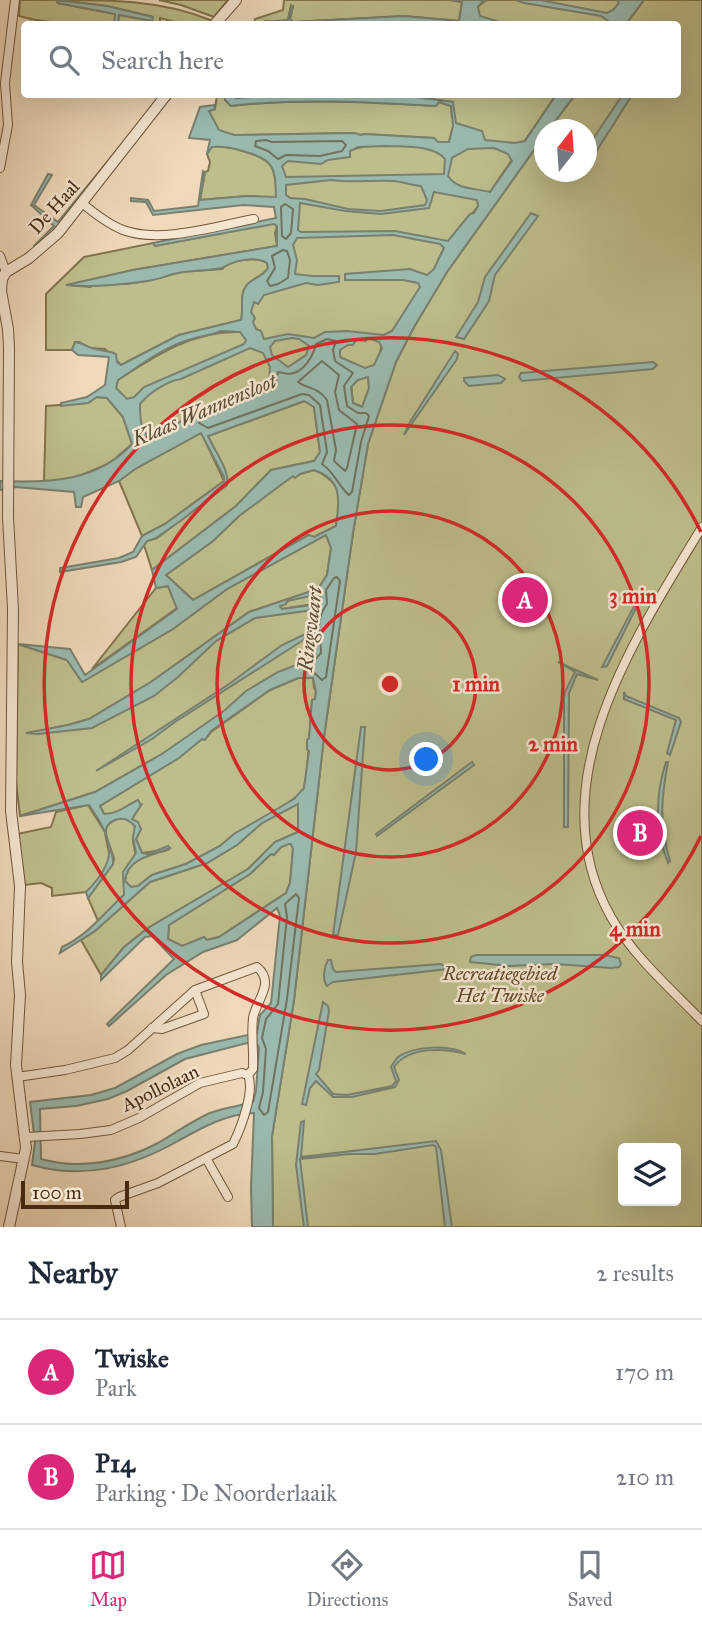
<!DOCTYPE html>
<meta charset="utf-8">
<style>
:root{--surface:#fff;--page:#f2f2f3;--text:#1f2937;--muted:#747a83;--line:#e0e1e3;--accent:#db2777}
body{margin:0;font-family:"IM FELL Great Primer",serif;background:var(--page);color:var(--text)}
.controls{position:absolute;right:21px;bottom:21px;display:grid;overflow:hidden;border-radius:7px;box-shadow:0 7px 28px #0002}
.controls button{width:63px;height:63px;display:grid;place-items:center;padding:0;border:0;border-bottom:2px solid var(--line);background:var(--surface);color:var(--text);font:35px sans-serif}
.compass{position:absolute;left:534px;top:119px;width:63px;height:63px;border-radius:50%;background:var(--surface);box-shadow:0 7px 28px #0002;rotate:17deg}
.scale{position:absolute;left:21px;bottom:18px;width:108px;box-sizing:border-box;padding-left:7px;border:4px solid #472a0f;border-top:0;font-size:19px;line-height:24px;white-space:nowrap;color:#472a0f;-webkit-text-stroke:5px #f5e6d2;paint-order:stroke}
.you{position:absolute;left:427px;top:760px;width:24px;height:24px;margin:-18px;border:5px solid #fff;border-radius:50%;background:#1a73e8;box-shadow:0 0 0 10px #1a73e833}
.badge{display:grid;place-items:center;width:46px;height:46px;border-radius:50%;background:var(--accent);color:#fff;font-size:23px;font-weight:700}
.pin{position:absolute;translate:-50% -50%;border:4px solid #fff;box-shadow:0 2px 7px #0006}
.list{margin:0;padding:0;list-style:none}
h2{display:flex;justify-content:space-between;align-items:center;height:91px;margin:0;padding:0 28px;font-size:30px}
h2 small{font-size:23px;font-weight:400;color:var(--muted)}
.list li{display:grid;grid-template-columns:46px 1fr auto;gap:21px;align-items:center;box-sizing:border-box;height:105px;padding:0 28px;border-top:2px solid var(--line)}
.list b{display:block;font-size:26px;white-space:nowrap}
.list p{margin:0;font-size:23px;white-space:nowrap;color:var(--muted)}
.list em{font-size:23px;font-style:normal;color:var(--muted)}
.icon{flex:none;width:38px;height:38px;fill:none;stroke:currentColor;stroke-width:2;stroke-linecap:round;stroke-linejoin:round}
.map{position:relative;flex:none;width:702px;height:1227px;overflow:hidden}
.search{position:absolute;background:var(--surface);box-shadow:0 7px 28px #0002;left:21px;right:21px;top:21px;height:77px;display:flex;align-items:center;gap:18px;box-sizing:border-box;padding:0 24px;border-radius:7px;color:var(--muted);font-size:26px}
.sheet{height:301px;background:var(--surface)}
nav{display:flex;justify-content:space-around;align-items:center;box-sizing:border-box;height:98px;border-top:2px solid var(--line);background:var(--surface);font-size:19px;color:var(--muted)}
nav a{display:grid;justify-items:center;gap:4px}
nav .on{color:var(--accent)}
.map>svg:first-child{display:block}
</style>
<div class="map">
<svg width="702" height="1227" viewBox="0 0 702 1227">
<rect width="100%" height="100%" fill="#efd9ba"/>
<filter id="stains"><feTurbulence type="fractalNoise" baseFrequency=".00286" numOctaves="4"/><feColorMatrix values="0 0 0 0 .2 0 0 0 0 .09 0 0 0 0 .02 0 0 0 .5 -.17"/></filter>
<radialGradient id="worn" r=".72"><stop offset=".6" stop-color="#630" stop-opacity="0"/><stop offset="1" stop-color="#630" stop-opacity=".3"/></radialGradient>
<g fill="#bebe8c" stroke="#82744e" stroke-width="2" fill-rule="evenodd">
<path d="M20,0H56L58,3L116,14L114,24C82,24 50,25 19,16Z"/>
<path d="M58,0C111,0 162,0 210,20L207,24H182L160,18V24H118L119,15L153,17L107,6Z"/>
<polygon points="159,0 228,0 214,17 181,5"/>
<polygon points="284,0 450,0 462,2 459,21 404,16 293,22 290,19 293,6 291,6 288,20 283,22 264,21 281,24 254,24 255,19 283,10"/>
<polygon points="486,0 622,0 606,24 471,24 478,7"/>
<path d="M644,0H702V1227H273L272,1136L294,1000L324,737L353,533L368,444L396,362L414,327L447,272L544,136V172H586V130L549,129L575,95L678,94V24H626ZM623,1148H676V1201H623Z"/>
<path d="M217,95H225V100L231,106C299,98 368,102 436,106L439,102L451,106L452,119L453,102L416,97L314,95H556L490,192L444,248L434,269L392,331L384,335L379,357L368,376L369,388L362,407L353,403L349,363L340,357V350L306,355L269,382L149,439L116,388L118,380C155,356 194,330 240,332L254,302L295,274L290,198L286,195L282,165L287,161L350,157V151C374,139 438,148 467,149L453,127L449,142H437L434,138L364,134L361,135L354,133L234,135L219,131L208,111L215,109Z"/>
<path d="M212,146C225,146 234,148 246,152C275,160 275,169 277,198L247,196L200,200L205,172L208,171L210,162L207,154Z"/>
<path d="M274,223L277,226L275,233L277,246L133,270L69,285L90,287L96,284H126L147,281L181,272L222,269C231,260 256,256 267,263L268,268C263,277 252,278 246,286C239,295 244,309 241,320L179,335L121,365L105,349L90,348L79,342H75L72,350H46V294L84,257L153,243L155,246Z"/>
<polygon points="96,397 107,398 123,417 132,444 110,463 73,479 44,482 46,406 88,403"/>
<polygon points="305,401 314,407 320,452 314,461 271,470 236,506 152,570 144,545 147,541 157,538 227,485 225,471 208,436"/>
<polygon points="201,432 224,481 165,524 142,536 119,481 135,469"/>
<path d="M314,470C325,474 339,485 340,498C341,506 337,518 336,526L314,537L308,535L193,600L166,575L213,541L239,516L266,494L293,476Z"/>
<polygon points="326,534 331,548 327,575 318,589 249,612 151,682 89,719 68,725 29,733 92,728 216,641 255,618 313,609 315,650 299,664 162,754 95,792 20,816 16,781 18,644 67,660 82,682 173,629 227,589"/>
<polygon points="168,586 177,608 92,669 156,588"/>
<polygon points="320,593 320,603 282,609 280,606 286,604 287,601"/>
<path d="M298,678H313L314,688L316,691L315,699L312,700L307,771L304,788L300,794L277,811L234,834L220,846L186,864L152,875L138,886L131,887L125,881C127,858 150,856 170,849L142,853L136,839L141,829L132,819L141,805C128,809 116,814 104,814L100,806L178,758L202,739H205L211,732L270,690Z"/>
<polygon points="298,803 298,832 275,842 248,869 148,928 124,947 101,975 81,940 95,931 150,882 207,863 237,845 262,823"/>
<path d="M88,805L105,832C106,819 131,811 135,828C136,832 133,835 133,839C133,846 136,850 135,857C121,868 127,880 124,895L98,921L88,898L113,864L114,858L105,833L110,858L102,877L86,892L52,896V888L41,883L25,885L17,834L51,827L56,812Z"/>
<polygon points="289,843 291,844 293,849 290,883 286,893 219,937 182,946 168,939 169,925 250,874 272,853 274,855 281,847"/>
</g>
<g fill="#9abaaf" stroke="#79806f" stroke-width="2" fill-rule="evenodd">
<polygon points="56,0 107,6 153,17 152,21 119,15 118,24 114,24 115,14 58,3"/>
<path d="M450,0H488L482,2L478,7L480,16L506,24C494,25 484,21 473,22L471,24L414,22L330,24L263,22L288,20L291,5L293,6L290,19L293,22L404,16L459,21L462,2Z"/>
<polygon points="516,0 540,0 607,13 613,10 619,3 617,0 644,0 626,24 606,24 608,21 601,16 524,3"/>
<path d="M277,94L416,97L453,102L456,123L482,131L485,140L514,143L525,141L556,95H575L549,129L544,130V136L447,272L414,327L396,362L368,444L353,533L324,737L294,1000L272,1136L273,1227H252L251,1188L254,1113C226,1114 203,1127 178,1141C132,1167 84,1180 32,1165L35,1142L30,1102L91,1095L115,1088L177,1054L201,1045L257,1033L260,1015L271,1003L280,916L277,908L237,940L203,952L166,975L109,1026L107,1024L174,959L152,936L145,937L101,980V975L124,947L148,928L248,869L275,842L298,832V804L262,823L237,845L207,863L150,882L95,931L60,953L62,947C88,935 103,914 124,895L123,872L136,853L133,837L135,826C128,820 125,817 115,820C95,827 115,849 113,864L88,898L86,892C119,860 114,841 89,805L20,816L95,792L162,754L225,710L246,691L278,672L299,664L315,650L312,640L305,639L175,722L152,739L96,771L229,684L282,645L312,631L313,610L255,618L216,641L178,677L154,696L92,728L38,734L26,733L68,725L89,719L151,682L249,612L318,589L327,575L331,548L326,535L227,589L173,629L82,682L67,660L18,644L70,649L85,675L177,609L168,586L156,588L152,570L236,506L271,470L314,461L320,452L314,407L304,401L208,436C214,450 230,470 227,485L183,519L156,538L147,541L136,557L121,562L60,572V568L119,558L133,552L142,536L165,524L224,481V477L201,433L135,469L119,481L83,497L81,507H76L74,492L15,487L0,490V481C48,483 97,482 132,444L123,417L107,398L97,397L88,403L61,406V403L87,397L105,385L109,357L78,355L72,350L75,342C82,343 85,346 92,348C100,351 107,350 116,354L117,362L121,365L179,335L241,320C244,309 239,296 246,286C252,278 263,277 268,268L267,263C255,255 232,261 222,268C207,271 192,270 178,273C168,275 157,280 147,281C120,285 92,288 66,285L133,270L277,246V226L274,224L155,246L153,243L276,218L274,207L243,205L153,215L146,202L131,201V198L148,200L154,211L198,206L203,171L205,172L200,200L247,196L276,197C275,168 275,160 246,152C234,148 225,146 212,147L207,154L210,140L189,138L200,107L214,105L215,109L209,111L219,130L234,135L354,133L361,135L364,134L434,138L438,142H449L453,126L451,106L439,102L436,106C368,102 299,98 231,106L225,100V95L245,97ZM387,146C405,147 434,145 445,159L444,174L286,177L282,166L288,161L321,164L328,160L350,157V151L358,147ZM494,148L508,154L512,161L490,192C475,188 457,190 448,176L452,158L468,149ZM331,180C352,183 372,180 393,181C403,182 411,185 421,186L427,200L425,205L381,211L348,209L305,199L290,198L286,195V185ZM434,192L477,200L478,206L474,213L470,214L448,241L395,231L301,232L298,230L300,203L345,211L381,214L429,208ZM393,235L440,244L444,248L434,269L427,275L410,269L345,274V280H403L418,283L420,287L392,331L384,335L347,331L325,332L314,338L288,334L264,339L261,331L256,329L253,322L255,318L251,312L254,302L258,304L264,295L306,283L318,285L339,282V276H312L295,274L297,260L293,245L297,238ZM221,331L240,332L246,340L244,344L144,387L134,397L127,399L116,388L118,380C139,366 163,348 188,340C199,336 210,336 221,331ZM292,338L299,339L309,346L306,355L288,367L272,355L270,347L275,341ZM368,338L379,342L382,348L374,365L365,368L340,357V350L348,345H353L356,340L366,341ZM250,348L263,353L270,367L269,382L199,412L149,438C140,428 140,417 140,404C149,393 167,381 181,379ZM368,377L369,388L362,407L353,403L351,387L358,380ZM314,470C344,480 339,502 336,526L314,537L309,535L193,600L166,575L213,541L239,516L293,476L295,478L300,474ZM320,594V604L282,609L280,606L286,604L287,601ZM298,678H313L316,691L315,699L312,700L309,738L307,740V749L309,751L304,788L294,799L234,834L220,846L186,864L152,875L138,886L131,887L125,881C127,858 151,856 170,848L168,846L148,854L142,853L136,839L141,829L138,822L132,819L141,805L138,800C125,806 118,814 104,814L100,806L179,758L202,739L205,740L211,731L270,690ZM289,844H291L293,849L290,883L286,893L219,937L207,940L204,937L182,946L168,939L169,925L250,874L271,854L274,855L281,847ZM247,1043L257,1044L259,1048L256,1091L253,1102C239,1106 224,1108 210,1113C192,1121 175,1133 158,1143C122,1162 80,1170 41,1159L40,1109L76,1106L108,1099L127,1091L185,1059Z"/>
<polygon points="623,94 632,95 587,166 587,148"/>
<polygon points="162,95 56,230 36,249 34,246 54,226 31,205 48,174 52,175 34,205 58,222"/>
<polygon points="531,213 538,216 495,275 489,301 464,339 456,337 478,302 485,277"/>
<polygon points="455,351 458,354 457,359 404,435 410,422"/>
<polygon points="653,362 657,365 653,369 522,381 519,377 521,373"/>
<polygon points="498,375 505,379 501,383 469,386 464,381 464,378"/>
<polygon points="641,593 643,594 607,666 602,667"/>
<polygon points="558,662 598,680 577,674 569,693 568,827 564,827 564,698 565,692 575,672"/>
<polygon points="624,692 626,696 679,718 681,722 670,755 667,753 676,720 624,699"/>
<polygon points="361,727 365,727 356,852 338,935 333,935"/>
<polygon points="472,762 474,765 377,836 376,834"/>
<path d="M666,762H668C661,800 659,823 670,861L668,863C655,830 655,796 666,762Z"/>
<polygon points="476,955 604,955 619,958 621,964 619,967 611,968 555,964 509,966 470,962 471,957"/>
<path d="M328,960H331L333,969L336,972L441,964L448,969L333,982L327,986C322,980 324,967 328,960Z"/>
<path d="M323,1002L328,1006L329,1011L319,1070L316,1074L333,1094L347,1095L392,1086L396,1081L391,1067C393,1064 395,1060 398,1057C413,1046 451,1044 466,1054C444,1048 409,1046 394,1067L399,1080L395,1087L352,1097H333L316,1081L310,1088L306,1105L302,1104Z"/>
<polygon points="304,1121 301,1157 436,1141 441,1150 452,1227 445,1227 436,1147 433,1145 375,1154 350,1154 300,1159 308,1227 304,1227 296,1165 301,1122"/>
</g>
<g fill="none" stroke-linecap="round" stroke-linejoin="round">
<g stroke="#70725f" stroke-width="2">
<polyline points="232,94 236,98 307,94"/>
<polygon points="266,140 272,142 342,141 346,145 342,151 320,156 286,155 278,159 268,151 255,146 256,141"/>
<polygon points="285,204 293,209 291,233 286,239 282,236 281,207"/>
<polygon points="283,250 287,251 290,260 288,278 278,284 270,286 267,281 275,268 272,256"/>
<path d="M327,339L336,341L333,350L335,361L353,373L344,386L347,406L358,413H366L369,416L361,442L352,492L349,495C339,487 335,473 322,464L327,452L320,405L309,395L302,394L208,428L199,423L202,419L273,388L276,383L278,372C281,372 285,374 289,374C304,373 313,356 316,344Z"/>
<path d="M322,361L339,375L335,392L339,410L357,424L347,468L345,471L334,461L336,450L327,400C317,386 307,389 298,382Z"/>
<path d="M337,577L340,581L326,677L322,680L308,667L321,653C321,633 314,622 327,604L326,590L334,578Z"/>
<polygon points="296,894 299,898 287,999 268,1112 264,1115 259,1108 263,1092 266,1049 262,1038 266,1019 278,1004 287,917 285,904"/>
</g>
<defs>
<g id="minor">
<polyline points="0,168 8,125 5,83 15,0"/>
<path d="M82,203C95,214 108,224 123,230C160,244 216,226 254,219"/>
<polyline points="0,256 6,272"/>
<path d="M702,527C635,638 536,785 611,917C633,956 671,989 702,1021"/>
<polyline points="152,1028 162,1029 204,1014 195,990"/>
<path d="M17,1077L65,1070L115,1058L128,1050L195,990L257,967C276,983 256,1000 253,1018C251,1035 254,1053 253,1069L248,1075"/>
<path d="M26,1137L80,1134L111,1130L139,1118L200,1083L242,1073L248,1075C255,1091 241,1128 233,1144L158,1183L119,1197L115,1200L121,1227"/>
<polyline points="0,1156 24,1159"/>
<polyline points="206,1158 228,1197"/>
</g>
<g id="tertiary">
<polyline points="215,24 236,0"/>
<polyline points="9,1227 26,1148 16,1065 20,995 17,962 20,886 11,811 13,609 8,517 9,348 8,329 1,291 2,279 6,272 29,258 58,233 167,94"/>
</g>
</defs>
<use href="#minor" stroke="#71563a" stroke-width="10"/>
<use href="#tertiary" stroke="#71563a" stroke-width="12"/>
<use href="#minor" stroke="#f5e6d2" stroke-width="8"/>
<use href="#tertiary" stroke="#f5e6d2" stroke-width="10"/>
</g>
<g fill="none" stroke="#d62828" stroke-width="3.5">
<circle cx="390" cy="684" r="86"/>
<circle cx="390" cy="684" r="173"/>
<circle cx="390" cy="684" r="259"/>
<path d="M701 836A346 346 0 1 1 701 532"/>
</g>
<g text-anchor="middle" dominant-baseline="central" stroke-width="5" stroke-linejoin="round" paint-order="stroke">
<g font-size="19" fill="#472a0f" stroke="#f5e6d2">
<text transform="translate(54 207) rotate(-48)">De Haal</text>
<text transform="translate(160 1088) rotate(-26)">Apollolaan</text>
</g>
<g font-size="19" font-style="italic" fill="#5f4828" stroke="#f5e6d2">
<text x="500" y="973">Recreatiegebied<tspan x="500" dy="22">Het Twiske</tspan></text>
</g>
<g font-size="21" font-style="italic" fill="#5c4e37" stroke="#f5e6d2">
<text transform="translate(204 410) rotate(-23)">Klaas Wannensloot</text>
<text transform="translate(310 629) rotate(-83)">Ringvaart</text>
</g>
</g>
<circle cx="390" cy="684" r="10" fill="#d62828" stroke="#f5e6d2" stroke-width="3.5"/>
<g font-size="21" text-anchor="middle" font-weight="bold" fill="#d62828" stroke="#f5e6d2" stroke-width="5" stroke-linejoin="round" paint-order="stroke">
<text x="633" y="603">3 min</text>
<text x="476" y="691">1 min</text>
<text x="553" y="751">2 min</text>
<text x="635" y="936">4 min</text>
</g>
<rect width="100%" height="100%" filter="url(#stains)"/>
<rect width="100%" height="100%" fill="url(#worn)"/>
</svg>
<div class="controls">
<button><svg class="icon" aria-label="layers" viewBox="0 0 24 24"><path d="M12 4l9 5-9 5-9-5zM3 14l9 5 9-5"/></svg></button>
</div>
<svg class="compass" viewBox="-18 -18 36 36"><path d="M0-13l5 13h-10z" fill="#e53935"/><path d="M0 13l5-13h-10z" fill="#747a83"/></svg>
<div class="scale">100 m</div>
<div class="you"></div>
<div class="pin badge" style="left:525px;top:600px">A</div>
<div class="pin badge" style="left:640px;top:833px">B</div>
<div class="search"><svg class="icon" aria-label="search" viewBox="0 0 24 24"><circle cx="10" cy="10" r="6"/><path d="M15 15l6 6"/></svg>Search here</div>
</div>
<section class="sheet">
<h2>Nearby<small>2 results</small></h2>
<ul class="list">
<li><span class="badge">A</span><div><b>Twiske</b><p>Park</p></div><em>170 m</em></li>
<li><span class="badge">B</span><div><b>P14</b><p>Parking · De Noorderlaaik</p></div><em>210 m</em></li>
</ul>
</section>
<nav>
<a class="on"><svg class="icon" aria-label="map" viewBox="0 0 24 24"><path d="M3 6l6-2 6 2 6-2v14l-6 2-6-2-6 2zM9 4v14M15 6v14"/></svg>Map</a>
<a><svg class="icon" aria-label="directions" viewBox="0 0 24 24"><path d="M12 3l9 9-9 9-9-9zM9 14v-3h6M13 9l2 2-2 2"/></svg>Directions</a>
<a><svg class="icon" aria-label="saved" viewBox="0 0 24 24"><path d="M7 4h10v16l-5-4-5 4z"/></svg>Saved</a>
</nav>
